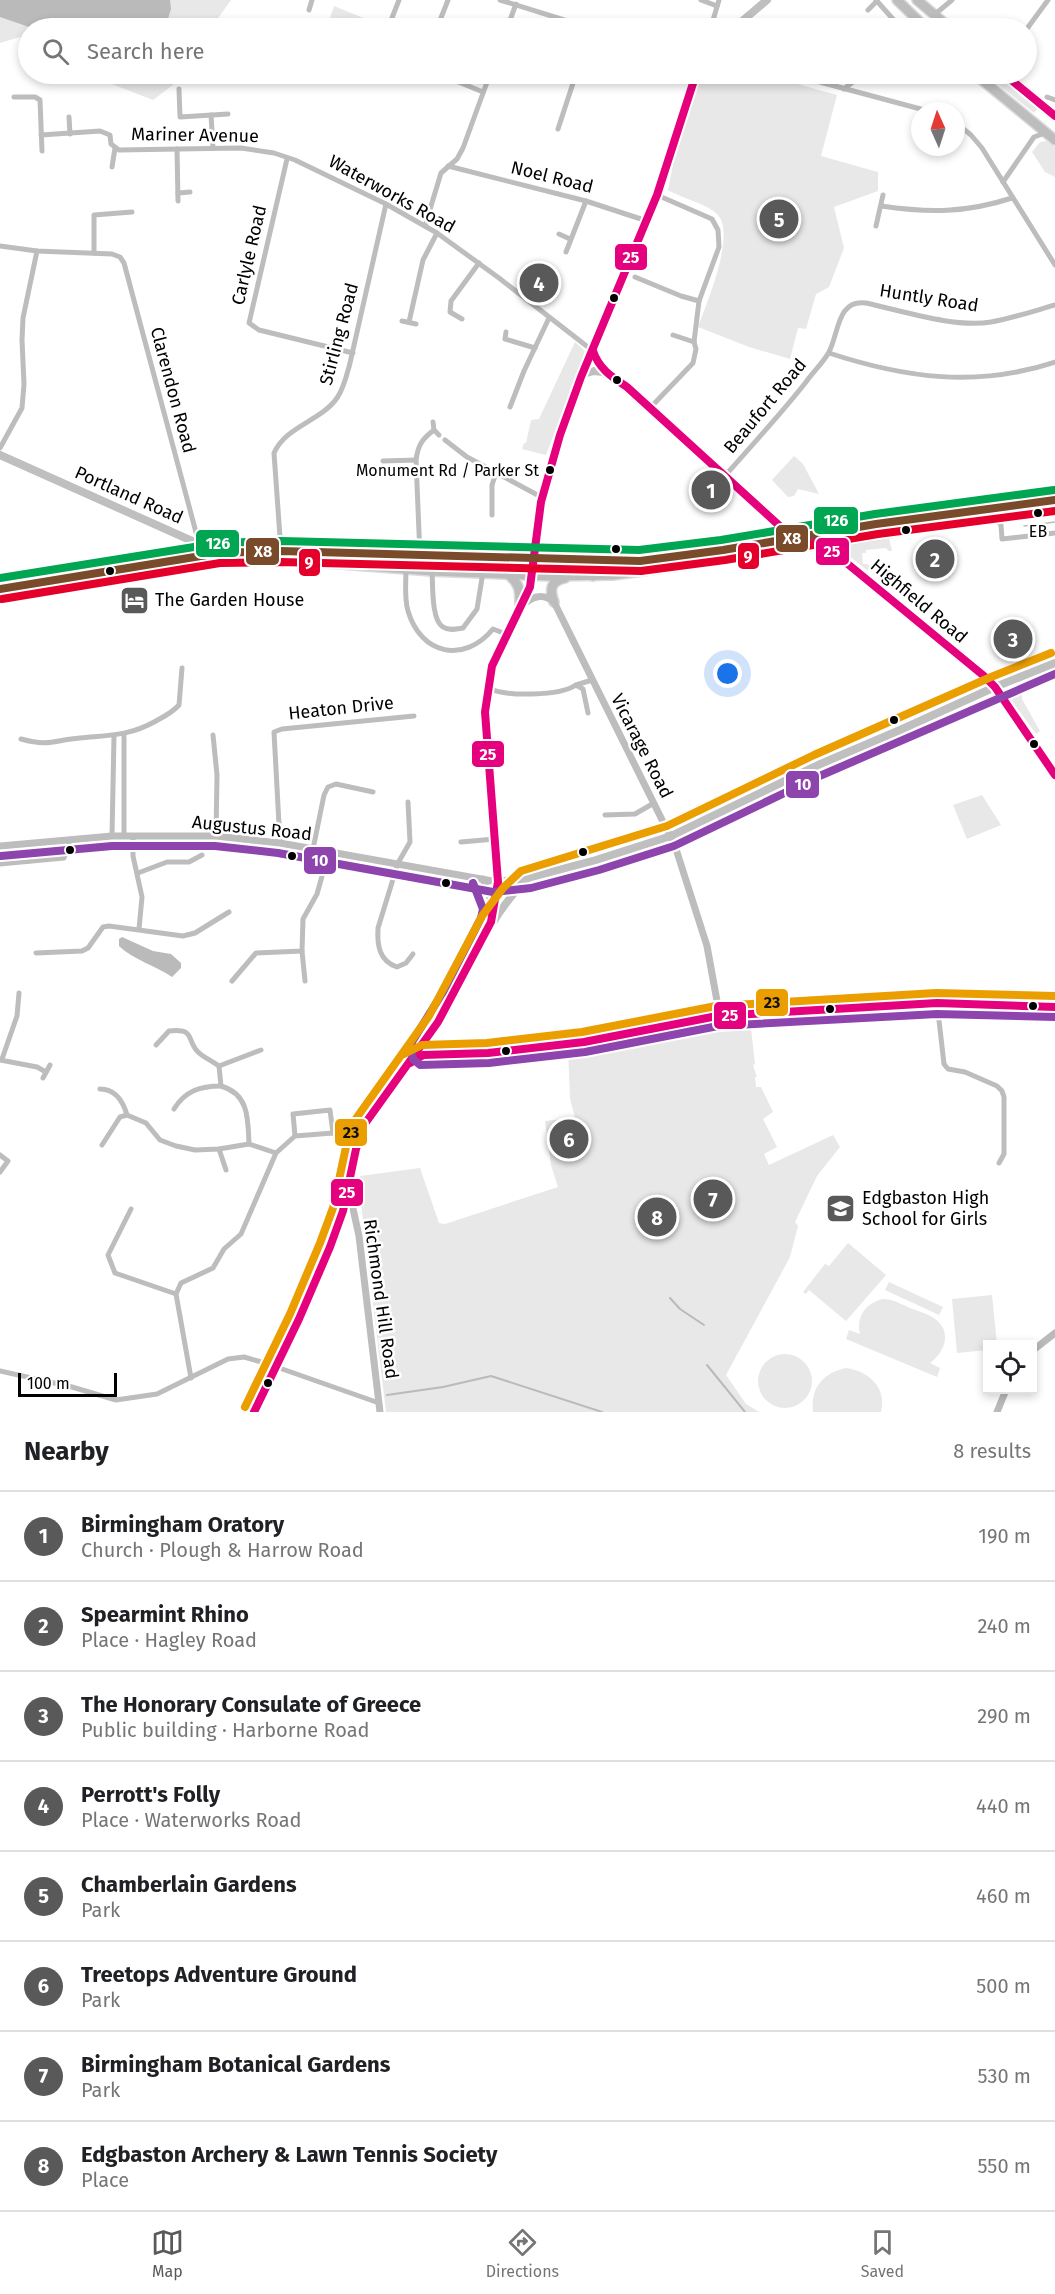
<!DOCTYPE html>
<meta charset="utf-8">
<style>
:root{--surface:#fff;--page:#f2f2f2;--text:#202124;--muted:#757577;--line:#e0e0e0;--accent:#595959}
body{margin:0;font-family:"Fira Sans",sans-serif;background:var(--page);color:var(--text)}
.controls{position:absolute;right:18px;bottom:18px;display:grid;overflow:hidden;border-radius:0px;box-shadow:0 3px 9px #0003}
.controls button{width:54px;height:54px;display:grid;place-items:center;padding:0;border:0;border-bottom:2px solid var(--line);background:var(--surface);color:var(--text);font:30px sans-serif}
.compass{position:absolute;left:911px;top:102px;width:54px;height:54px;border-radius:50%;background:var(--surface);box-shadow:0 3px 9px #0003;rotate:357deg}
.scale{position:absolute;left:18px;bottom:15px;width:99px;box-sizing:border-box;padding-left:6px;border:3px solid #000;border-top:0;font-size:16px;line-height:21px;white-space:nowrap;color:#000;-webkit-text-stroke:4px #fff;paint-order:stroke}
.you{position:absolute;left:728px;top:674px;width:21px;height:21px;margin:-15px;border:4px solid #fff;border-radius:50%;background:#1a73e8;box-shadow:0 0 0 9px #1a73e833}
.badge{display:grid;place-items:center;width:39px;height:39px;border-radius:50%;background:var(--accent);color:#fff;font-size:20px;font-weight:700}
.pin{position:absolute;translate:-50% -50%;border:3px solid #fff;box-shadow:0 2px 6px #0006}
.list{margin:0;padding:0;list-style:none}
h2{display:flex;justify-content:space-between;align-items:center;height:78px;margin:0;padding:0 24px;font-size:26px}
h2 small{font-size:20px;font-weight:400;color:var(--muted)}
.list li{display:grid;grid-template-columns:39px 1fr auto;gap:18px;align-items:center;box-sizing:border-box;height:90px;padding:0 24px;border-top:2px solid var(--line)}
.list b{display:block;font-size:22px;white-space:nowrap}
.list p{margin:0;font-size:20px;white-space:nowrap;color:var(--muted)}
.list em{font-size:20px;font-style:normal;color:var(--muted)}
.icon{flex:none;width:33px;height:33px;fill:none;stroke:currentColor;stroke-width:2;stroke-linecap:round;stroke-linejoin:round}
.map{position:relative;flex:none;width:1055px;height:1412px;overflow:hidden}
.search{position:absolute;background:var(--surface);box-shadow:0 3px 9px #0003;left:18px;right:18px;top:18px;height:66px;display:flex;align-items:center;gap:15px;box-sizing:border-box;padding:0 21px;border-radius:33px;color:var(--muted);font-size:22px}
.sheet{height:798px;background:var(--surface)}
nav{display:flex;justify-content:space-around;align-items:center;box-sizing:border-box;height:84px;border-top:2px solid var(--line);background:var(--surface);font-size:16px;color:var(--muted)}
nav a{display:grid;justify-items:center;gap:3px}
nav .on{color:var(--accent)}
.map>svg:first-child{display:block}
</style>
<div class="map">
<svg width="1055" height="1412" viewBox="0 0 1055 1412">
<rect width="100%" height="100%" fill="#fff"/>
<g fill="#e8e8e8">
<polygon points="0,0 231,0 211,28 28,28 28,48 19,47 20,37 0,43"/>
<polygon points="334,6 366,19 363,28 327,28"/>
<polygon points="86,74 187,74 153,100"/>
<path d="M701,74H762L837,95L821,156L878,172V191L834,207L844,248L829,287L816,294L806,329L798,328L790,359L749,347L698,327C706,305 736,235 718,215C708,204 681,198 668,190L674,159Z"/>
<polygon points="985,74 999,74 1039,107 1034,113"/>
<polygon points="1046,141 1055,147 1055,177 1045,172 1032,152 1040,142"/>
<polygon points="575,342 585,351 583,358 546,455 522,449 524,443 526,443 531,420 539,419"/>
<polygon points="794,456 803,464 819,494 798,489 794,496 788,497 772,480"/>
<polygon points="889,538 892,551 889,551 886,548 866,550 866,553 862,553 863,564 868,564 870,567 868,571 844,552 845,544"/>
<polygon points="1038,677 1039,680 1022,691 1022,699 1040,731 1036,734 1012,701 1015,686"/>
<polygon points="982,795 1001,825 967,839 953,805"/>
<polygon points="750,1019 755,1064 753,1065 757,1077 755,1077 756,1087 761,1087 773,1112 763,1119 777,1147 764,1154 769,1165 833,1135 840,1147 817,1176 795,1222 798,1226 790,1257 726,1375 746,1404 759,1412 386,1412 360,1195 360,1176 420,1168 439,1223 445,1224 558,1187 551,1165 545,1121 575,1118 570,1098 568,1049 691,1026"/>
<polygon points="848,1243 886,1275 846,1321 809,1290 806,1294 803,1292 825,1264 829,1266"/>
<polygon points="889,1282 943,1307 939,1315 885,1290"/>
<polygon points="992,1295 997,1344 988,1344 987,1350 957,1353 952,1299"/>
<path d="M883,1299C893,1299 901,1304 910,1308C917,1311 926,1313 932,1317C953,1329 946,1352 930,1363L940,1368L937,1377L846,1339L849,1330L860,1334C856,1316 866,1303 883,1299Z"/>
<circle cx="785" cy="1381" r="27"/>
<path d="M846,1368C869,1371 887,1388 881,1412H813C810,1388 823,1373 846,1368Z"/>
</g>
<g fill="#bababa">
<polygon points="0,0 170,0 171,9 165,28 32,28 0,17"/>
<path d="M122,937L153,951L171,954L181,963V968L172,977C156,966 134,960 119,946V939Z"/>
</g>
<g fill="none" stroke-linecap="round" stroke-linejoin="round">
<g stroke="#bababa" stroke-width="2">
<polyline points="670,1298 680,1309 704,1325"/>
<polyline points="707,1365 745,1412"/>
<polyline points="387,1395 443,1387 491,1376 602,1412"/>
</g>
<g stroke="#bababa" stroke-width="7">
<polyline points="1032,1351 1055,1333"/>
<polyline points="997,1412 1006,1390"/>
</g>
<defs>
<g id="trunk">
<polyline points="897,0 926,28"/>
<polyline points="917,0 950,28"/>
<polyline points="975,74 1055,140"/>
<polyline points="1004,74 1055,116"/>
<polyline points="842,559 841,544 843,539"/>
<polyline points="540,562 552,567 580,568 593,576"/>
<polyline points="163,566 289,560 432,571 551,576 613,575 722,560 930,526 1055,509"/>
<path d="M507,573C521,585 520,591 520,608"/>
<polyline points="0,589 147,566 186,557 219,553 281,551 640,561 723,550 876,524 1055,500"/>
<path d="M554,602C549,589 551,581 565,578"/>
</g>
</defs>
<use href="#trunk" stroke="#dbdbdb" stroke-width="12"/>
<g stroke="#bdbdbd" stroke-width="5">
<polyline points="500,0 590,28"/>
<polyline points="701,0 717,6"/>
<polyline points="876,0 901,28"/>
<polyline points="309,10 312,0"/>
<polyline points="868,10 877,1"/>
<polyline points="934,15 952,0"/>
<polyline points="711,27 719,0"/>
<polyline points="388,28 399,0"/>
<polyline points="437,28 448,0"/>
<polyline points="507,28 516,4"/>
<polyline points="1026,30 1048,0"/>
<polyline points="439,74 483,92"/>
<polyline points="790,74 928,111"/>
<polyline points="179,89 180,117 228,114"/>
<polyline points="844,89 863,74"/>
<polyline points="14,97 35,97 40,100 42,151"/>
<polyline points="1047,97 1055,100"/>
<polyline points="211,115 213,148"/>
<polyline points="69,117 70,134"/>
<polyline points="956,123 971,135 982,148 1055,265"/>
<polyline points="558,129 576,74"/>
<polyline points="41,135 100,131 110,135 111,144 119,150 241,148 274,153 295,160 386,204 437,233 499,278 593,351"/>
<polyline points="177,149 178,201"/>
<polyline points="287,159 249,323 259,330 353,353"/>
<polyline points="448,166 586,201 647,221"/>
<polyline points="112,167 115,148"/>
<polyline points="1003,182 1034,137 1045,133"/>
<polyline points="178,193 190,192"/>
<path d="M881,206C929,213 966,213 1012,198"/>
<polyline points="425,226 441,173 457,159 463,148 490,74"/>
<polyline points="876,226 883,195"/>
<polyline points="559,234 570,239"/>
<polyline points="0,246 37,251 112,254 120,257 124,263 197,536"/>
<polyline points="566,252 586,201"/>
<polyline points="94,253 94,215 132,212"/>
<polyline points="635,277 681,296 699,301"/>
<polyline points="462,319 450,312 451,301 479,263"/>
<polyline points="402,321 416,324"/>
<polyline points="409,322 423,260 437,233"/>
<polyline points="506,332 505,339 535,348"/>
<polyline points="673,335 694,342"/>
<path d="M829,353C905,378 977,388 1055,362"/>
<polyline points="510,407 524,371 549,318"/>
<polyline points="650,408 693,363 696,349 694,342 699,301 719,247 718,230 712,219 657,195"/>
<polyline points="433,422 434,430 439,435"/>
<polyline points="445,440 467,457 543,498"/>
<polyline points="0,448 22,408 24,384 22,340 23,318 37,251"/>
<polyline points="383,461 416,460"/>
<path d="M724,477C752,445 780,415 806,382C813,372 823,363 829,352C839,333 837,299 866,303C903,311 954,328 991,322C1013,318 1034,311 1055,305"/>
<polyline points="492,515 492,485 496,473"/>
<polyline points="994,517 1001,525 1002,539 1055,533"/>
<path d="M281,551L274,453C286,426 321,421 337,398C344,388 347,374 350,363L386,204"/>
<path d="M420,556L416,460C418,445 422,439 434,430"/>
<path d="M406,569C406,582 404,598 408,611C421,655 464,664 493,629L506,634"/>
<path d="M432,571C433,584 431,620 443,627C449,631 456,629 463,628L477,609L483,572"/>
<polyline points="576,685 592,680"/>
<path d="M488,688C506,697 560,696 576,685L583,689L588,713"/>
<polyline points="213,735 217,775 216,836"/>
<path d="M21,739C50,747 54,740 80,738C111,735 129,736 156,721C165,716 173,712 179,705L182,668"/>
<path d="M408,802L410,842L398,863L378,928C377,945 379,961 397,967L406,963L413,954"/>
<polyline points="605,815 635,814 654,803"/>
<polyline points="112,836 114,736"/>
<polyline points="124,836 124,734"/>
<polyline points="133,836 133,856 142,897 139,929"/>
<polyline points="461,842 495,839"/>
<polyline points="280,843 274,732 282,729 414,716"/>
<polyline points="313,849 324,795 328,787 336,784 373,792"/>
<polyline points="0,864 64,858 70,841"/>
<polyline points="138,873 167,862 189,862 202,855"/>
<polyline points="302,951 305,981"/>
<polyline points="36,953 82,951 88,948 103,927 109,926 183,936 195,933 229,912"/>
<polyline points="232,981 256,953 302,951 303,919 317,894 329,851"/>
<polyline points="937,1003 944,1064 948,1069 965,1072 997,1086 1002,1091 1004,1097 1004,1154 999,1163"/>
<path d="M156,1045L169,1031C196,1028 186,1040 198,1052C203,1057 212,1061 219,1066"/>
<polyline points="2,1059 17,1016 19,993"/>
<polyline points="0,1060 37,1067 46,1072"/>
<polyline points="43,1078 50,1065"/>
<path d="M221,1086C249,1094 248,1119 249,1144"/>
<path d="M100,1089C116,1089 123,1101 127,1115"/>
<path d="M174,1109C185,1091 200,1086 221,1086L219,1066L261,1050"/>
<polyline points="295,1136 293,1114 330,1110 333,1133"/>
<polyline points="102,1145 120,1117 127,1115 146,1123 160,1140 176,1146 195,1150 219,1149 249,1144 276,1153"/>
<polyline points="219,1149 226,1170"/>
<polyline points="0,1155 8,1161 0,1172"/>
<polyline points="131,1209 108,1255 115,1273 176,1294"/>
<polyline points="0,1371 72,1387 116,1400 157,1394 228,1359 244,1357 268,1364 379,1403"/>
<polyline points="191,1378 176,1294 181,1283 213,1268 224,1249 241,1234 276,1153 295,1136 333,1133 357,1139"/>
</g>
<g stroke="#bdbdbd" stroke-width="7">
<path d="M523,605C533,596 543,593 554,602L675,846L707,946L717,1001V1016"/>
<polyline points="0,846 112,836 216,836 280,843 498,882"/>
<polyline points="483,879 493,905"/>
<polyline points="349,1190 359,1236 380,1412"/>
</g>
<g stroke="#bfbfbf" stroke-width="8">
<polyline points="734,28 767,0"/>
<polyline points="583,374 594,371 603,372 627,387 724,477 794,537"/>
<polyline points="0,455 219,553 246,561"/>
<polyline points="821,542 984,676 995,687 1055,775"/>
<polyline points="498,882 528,878 596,860 671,836 818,765 900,730 995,687 1055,663"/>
<polyline points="491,922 498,882 486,746 485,712 492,666 530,587 541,502 560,435 581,377 657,195 696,74"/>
<polyline points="410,1063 423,1055 488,1053 584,1042 717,1016 937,1003 1055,1007"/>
<path d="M254,1412C285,1350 315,1288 339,1223C351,1191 350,1156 364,1125C386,1088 416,1057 439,1021C468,972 487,918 528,878"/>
</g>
<use href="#trunk" stroke="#bdbdbd" stroke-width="9"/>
<polyline stroke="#bdbdbd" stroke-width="1.5" points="1024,526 1055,522"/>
<defs>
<g id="bus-1">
<polyline points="1004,74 1055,116"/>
<path d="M593,351C599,369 612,377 627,387L783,529L800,541L821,542L984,676L995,687L1055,775"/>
<polyline points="410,1063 423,1055 488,1053 584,1042 717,1016 937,1003 1055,1007"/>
<polyline points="254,1412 299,1319 330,1247 343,1211 356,1149 364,1125 438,1022 491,922 498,882 485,712 492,666 530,587 541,502 560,435 581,377 657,195 696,74"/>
</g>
<polyline id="bus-2" points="0,589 219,553 281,551 640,561 723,550 876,524 1055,500"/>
<polyline id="bus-3" points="2,599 220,563 281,562 641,571 725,560 878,534 1055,511"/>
<polyline id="bus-4" points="0,578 219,543 281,541 639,550 721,540 875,514 1054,490"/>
<g id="bus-5">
<polyline points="1,856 112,846 215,846 278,853 493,892 531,888 599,870 674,846 822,775 1055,674"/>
<polyline points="473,883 483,909 481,918 443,992 412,1042 411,1049 413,1059 420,1065 489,1063 585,1052 718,1026 937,1014 1055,1017"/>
</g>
<g id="bus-6">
<polyline points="404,1054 422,1045 487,1043 582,1032 716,1006 936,993 1055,996"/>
<polyline points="245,1407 290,1314 320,1243 333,1208 346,1147 355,1120 429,1016 482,916 503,888 521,871 667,826 814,755 991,677 1051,653"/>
</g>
</defs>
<use href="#bus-1" stroke="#fff" stroke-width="12"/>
<use href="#bus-2" stroke="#fff" stroke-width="12"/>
<use href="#bus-3" stroke="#fff" stroke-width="12"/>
<use href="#bus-4" stroke="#fff" stroke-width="12"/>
<use href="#bus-5" stroke="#fff" stroke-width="12"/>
<use href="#bus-6" stroke="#fff" stroke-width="12"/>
<use href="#bus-1" stroke="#e5007d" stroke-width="8"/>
<use href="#bus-2" stroke="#7a4b2a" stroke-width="8"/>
<use href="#bus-3" stroke="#e4002b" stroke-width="8"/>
<use href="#bus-4" stroke="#00a651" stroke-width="8"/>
<use href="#bus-5" stroke="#8e44ad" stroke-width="8"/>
<use href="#bus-6" stroke="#eb9e00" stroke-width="8"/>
</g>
<defs>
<symbol id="hotel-square" viewBox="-11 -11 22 22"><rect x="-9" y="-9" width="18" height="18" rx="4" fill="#595959" stroke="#fff"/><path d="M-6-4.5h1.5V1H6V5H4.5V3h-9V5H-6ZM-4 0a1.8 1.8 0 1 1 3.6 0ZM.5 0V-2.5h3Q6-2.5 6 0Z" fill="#fff"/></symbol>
<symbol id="school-square" viewBox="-11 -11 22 22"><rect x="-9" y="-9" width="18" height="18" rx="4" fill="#595959" stroke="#fff"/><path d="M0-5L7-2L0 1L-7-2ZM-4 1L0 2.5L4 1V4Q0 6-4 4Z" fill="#fff"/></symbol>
</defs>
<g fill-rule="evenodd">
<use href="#hotel-square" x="118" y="584" width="33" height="33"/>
<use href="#school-square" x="824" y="1192" width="33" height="33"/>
</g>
<g fill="#000" stroke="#fff" stroke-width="2">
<circle cx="614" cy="298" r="5"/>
<circle cx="617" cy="380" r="5"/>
<circle cx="550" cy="470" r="5"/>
<circle cx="1038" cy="513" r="5"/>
<circle cx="906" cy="530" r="5"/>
<circle cx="616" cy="549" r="5"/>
<circle cx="110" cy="571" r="5"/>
<circle cx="894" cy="720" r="5"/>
<circle cx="1034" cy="744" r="5"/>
<circle cx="70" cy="850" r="5"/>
<circle cx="583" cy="852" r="5"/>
<circle cx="292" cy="856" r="5"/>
<circle cx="446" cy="883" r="5"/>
<circle cx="1033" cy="1006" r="5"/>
<circle cx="830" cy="1009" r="5"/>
<circle cx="506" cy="1051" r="5"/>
<circle cx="268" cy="1383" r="5"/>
</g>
<g text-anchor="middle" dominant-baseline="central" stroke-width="5" stroke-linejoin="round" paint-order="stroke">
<g font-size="16" fill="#000" stroke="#fff" text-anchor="end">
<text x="539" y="470">Monument Rd / Parker St</text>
<text x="1038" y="531" text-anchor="middle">EB</text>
</g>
<g font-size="18" fill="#000" stroke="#fff">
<text transform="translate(195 135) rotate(1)">Mariner Avenue</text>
<text transform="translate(552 177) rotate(14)">Noel Road</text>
<text transform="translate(392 194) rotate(29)">Waterworks Road</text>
<text transform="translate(249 255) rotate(-77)">Carlyle Road</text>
<text transform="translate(929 298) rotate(9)">Huntly Road</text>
<text transform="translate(339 334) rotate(-75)">Stirling Road</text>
<text transform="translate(173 390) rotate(75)">Clarendon Road</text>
<text transform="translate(765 406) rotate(-50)">Beaufort Road</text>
<text transform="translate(129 495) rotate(24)">Portland Road</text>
<text transform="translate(919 601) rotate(40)">Highfield Road</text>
<text transform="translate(341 708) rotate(-6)">Heaton Drive</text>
<text transform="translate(642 746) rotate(63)">Vicarage Road</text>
<text transform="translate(252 828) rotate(6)">Augustus Road</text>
<text transform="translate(381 1299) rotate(82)">Richmond Hill Road</text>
</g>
<g font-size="18" fill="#000" stroke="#fff" text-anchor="start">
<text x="155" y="600">The Garden House</text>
<text x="862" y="1198">Edgbaston High<tspan x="862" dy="21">School for Girls</tspan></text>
</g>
</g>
<g stroke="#fff" stroke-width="2">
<rect x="614" y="243" width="34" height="28" rx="6" fill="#e5007d"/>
<rect x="813" y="506" width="46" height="29" rx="6" fill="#00a651"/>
<rect x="775" y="524" width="34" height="29" rx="6" fill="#7a4b2a"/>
<rect x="195" y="529" width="45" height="29" rx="6" fill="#00a651"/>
<rect x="815" y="537" width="35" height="29" rx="6" fill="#e5007d"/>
<rect x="245" y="537" width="35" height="29" rx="6" fill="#7a4b2a"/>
<rect x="737" y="542" width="23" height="28" rx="6" fill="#e4002b"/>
<rect x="298" y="548" width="23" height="29" rx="6" fill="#e4002b"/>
<rect x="471" y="740" width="34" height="28" rx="6" fill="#e5007d"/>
<rect x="785" y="770" width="35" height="29" rx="6" fill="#8e44ad"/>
<rect x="303" y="846" width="34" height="29" rx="6" fill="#8e44ad"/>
<rect x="755" y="988" width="34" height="29" rx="6" fill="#eb9e00"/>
<rect x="713" y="1001" width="34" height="29" rx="6" fill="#e5007d"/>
<rect x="334" y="1118" width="34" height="29" rx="6" fill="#eb9e00"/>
<rect x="330" y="1178" width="34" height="29" rx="6" fill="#e5007d"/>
</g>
<g font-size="16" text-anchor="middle" font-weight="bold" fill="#fff">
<text x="631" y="263">25</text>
<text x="836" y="526">126</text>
<text x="792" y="544">X8</text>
<text x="218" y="549">126</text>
<text x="832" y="557">25</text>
<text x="263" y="557">X8</text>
<text x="748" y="562">9</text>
<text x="309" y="568">9</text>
<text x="488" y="760">25</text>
<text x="803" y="790">10</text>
<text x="320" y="866">10</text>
<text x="730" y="1021">25</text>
<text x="347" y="1198">25</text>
</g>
<g font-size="16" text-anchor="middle" font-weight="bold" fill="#111">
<text x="772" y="1008">23</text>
<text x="351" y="1138">23</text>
</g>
</svg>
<div class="controls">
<button><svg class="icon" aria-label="locate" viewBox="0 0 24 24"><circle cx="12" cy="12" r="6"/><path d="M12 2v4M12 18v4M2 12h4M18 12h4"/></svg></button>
</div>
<svg class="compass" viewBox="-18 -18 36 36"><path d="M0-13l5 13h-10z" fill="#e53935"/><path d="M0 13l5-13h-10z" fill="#757577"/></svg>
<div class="scale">100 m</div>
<div class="you"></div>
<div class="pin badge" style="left:711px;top:490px">1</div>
<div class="pin badge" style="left:935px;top:559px">2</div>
<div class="pin badge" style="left:1013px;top:639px">3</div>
<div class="pin badge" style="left:539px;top:283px">4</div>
<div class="pin badge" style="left:779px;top:219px">5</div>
<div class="pin badge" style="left:569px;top:1139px">6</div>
<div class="pin badge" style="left:713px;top:1199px">7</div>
<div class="pin badge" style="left:657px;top:1217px">8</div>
<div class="search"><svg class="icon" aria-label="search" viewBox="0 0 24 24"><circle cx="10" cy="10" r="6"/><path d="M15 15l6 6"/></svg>Search here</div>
</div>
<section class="sheet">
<h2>Nearby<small>8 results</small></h2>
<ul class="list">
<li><span class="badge">1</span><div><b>Birmingham Oratory</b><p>Church · Plough &amp; Harrow Road</p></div><em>190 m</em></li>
<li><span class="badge">2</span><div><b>Spearmint Rhino</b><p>Place · Hagley Road</p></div><em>240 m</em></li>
<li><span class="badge">3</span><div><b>The Honorary Consulate of Greece</b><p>Public building · Harborne Road</p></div><em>290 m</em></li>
<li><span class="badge">4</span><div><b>Perrott's Folly</b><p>Place · Waterworks Road</p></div><em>440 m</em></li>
<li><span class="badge">5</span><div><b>Chamberlain Gardens</b><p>Park</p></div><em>460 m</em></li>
<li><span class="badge">6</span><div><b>Treetops Adventure Ground</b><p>Park</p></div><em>500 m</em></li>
<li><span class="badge">7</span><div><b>Birmingham Botanical Gardens</b><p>Park</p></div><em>530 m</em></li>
<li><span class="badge">8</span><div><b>Edgbaston Archery &amp; Lawn Tennis Society</b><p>Place</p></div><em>550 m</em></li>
</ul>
</section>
<nav>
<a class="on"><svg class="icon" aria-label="map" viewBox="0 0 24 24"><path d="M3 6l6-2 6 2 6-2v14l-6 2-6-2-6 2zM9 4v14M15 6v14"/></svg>Map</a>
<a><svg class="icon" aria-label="directions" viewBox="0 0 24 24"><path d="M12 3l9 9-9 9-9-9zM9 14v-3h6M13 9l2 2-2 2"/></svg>Directions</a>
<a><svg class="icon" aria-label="saved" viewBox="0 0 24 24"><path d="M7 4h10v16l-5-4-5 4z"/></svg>Saved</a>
</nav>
